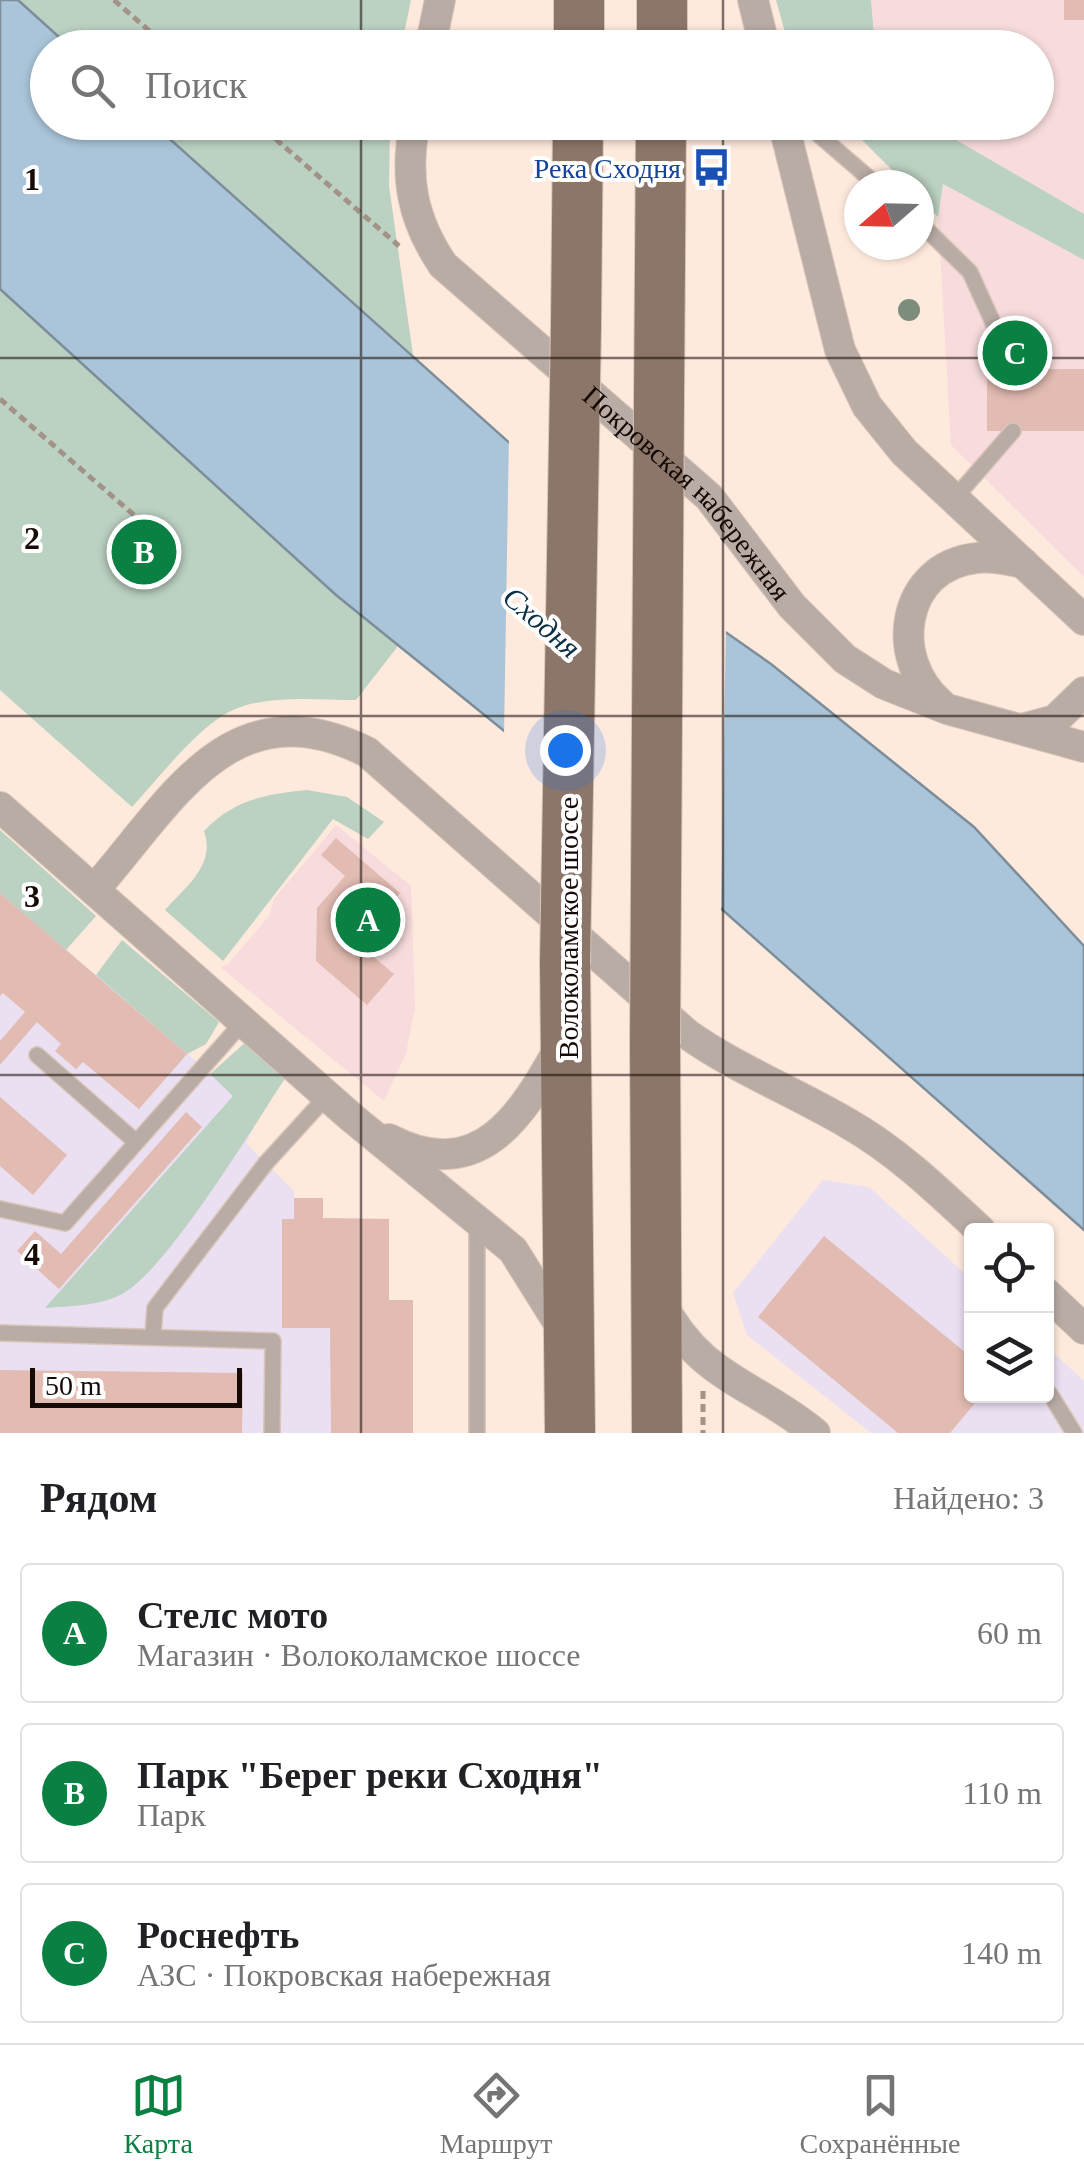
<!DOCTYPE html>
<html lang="ru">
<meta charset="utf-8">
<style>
:root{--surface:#fff;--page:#f2f2f2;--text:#202124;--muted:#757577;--line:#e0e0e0;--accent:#0b8043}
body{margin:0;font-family:"Times New Roman",serif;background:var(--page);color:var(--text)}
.controls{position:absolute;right:30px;bottom:30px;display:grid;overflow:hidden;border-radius:10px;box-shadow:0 2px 8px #0004}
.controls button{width:90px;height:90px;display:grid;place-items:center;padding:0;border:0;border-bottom:2px solid var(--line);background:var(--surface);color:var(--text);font:50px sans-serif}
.compass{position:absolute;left:844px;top:170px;width:90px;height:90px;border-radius:50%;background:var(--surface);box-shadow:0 2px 8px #0004;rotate:250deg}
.scale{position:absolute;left:30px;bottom:25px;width:212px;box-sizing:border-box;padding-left:10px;border:5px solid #150a05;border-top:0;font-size:28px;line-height:35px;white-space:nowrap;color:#150a05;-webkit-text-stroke:8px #fff;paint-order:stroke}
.you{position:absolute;left:565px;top:750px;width:35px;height:35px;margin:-25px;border:8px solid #fff;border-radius:50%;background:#1a73e8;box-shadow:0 0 0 15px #1a73e833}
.badge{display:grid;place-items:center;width:65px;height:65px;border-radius:50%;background:var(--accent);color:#fff;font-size:32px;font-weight:700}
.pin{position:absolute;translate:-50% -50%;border:5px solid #fff;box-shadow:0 2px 10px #0006}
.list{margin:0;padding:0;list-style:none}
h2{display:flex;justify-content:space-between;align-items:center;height:130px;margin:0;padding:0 40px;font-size:42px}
h2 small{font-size:32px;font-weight:400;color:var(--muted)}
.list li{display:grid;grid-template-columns:65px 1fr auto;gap:30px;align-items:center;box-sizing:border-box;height:140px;margin:0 20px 20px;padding:0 20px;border:2px solid var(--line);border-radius:10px}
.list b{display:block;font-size:38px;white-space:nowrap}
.list p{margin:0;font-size:32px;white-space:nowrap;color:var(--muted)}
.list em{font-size:32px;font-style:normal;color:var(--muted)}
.icon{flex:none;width:55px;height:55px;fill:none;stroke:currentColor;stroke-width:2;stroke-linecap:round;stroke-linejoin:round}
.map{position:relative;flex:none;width:1084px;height:1433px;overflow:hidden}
.search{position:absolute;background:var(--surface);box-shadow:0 2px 8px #0004;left:30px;right:30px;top:30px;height:110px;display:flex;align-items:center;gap:25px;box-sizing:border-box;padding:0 35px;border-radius:55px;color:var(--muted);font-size:38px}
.sheet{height:610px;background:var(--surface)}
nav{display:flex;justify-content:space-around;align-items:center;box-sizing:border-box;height:140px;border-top:2px solid var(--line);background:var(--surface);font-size:28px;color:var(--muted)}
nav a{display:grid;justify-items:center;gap:5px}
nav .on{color:var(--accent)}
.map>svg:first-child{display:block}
</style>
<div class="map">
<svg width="1084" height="1433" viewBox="0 0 1084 1433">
<rect width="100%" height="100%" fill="#fee9dd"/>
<g fill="#f8dcdd">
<polygon points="871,0 1084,0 1084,214 927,123 1036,122 1036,48 875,47"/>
<polygon points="943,184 1084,260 1084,577 951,445 938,217"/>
<polygon points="336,825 411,886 415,1008 406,1053 384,1101 220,967 228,964 269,916 274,899"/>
</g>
<g fill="#ebdff2">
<polygon points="0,893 260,1116 246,1143 294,1191 294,1198 323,1198 323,1218 389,1219 389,1300 413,1433 0,1433"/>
<polygon points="823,1180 869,1187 971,1279 972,1396 1046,1396 1047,1347 1084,1381 1084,1433 871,1433 747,1335 733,1293"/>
</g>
<g fill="#bbd1c2">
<polygon points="18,0 411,0 401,48 70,47"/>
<polygon points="776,0 871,0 875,47 789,47"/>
<polygon points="152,123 390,123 389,186 413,355"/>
<polygon points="845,123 927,123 1084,214 1084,260 943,184 938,217 919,198 919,185 907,185"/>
<path d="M0,289L336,595L398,646L356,700C317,700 270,694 233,710C199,725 158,779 132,807L0,690Z"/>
<path d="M307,790L347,797L384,822L368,839L333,819L223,961L165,910C186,886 216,865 204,831C233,800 265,794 307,790Z"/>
<polygon points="0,830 96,916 66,950 0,893"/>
<polygon points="122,940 219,1022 206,1044 187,1054 96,975"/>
<path d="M247,1041L286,1077C254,1125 166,1273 120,1295C98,1306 70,1306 45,1308L233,1096L210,1074Z"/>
</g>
<polygon fill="#aac5d9" stroke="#7d8d99" stroke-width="2.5" points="0,0 18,0 70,47 48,48 48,122 152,123 704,617 771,664 974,827 1084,946 1084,1230 691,882 336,595 0,289"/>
<polygon fill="#fee9dd" points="509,434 726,626 721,915 504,735"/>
<g fill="#e2bbb2">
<rect x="1064" y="0" width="20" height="20"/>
<rect x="987" y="369" width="97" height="62"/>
<polygon points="336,838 400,893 357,943 394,974 367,1005 316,961 317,908 345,876 321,855"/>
<polygon points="0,893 187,1054 139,1109 83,1062 76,1069 55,1051 61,1044 37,1022 0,1065 0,1041 25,1012 3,993 0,996"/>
<polygon points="0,1097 67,1155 33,1195 0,1166"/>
<polygon points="186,1112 202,1127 59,1289 17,1251 35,1231 61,1254"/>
<polygon points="294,1198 323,1198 323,1218 389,1219 389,1300 413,1300 413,1433 331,1433 330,1328 282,1328 282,1219 294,1219"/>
<polygon points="824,1236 972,1358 972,1396 981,1396 950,1433 898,1433 758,1317"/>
<polygon points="0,1370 243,1373 242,1433 0,1433"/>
</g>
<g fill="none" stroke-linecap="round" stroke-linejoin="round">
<defs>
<g id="lane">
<polyline points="804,122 877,185"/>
<polyline points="919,222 970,272 1014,369"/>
<polyline points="954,499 1013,431"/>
<polyline points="37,1055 136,1142"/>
<polyline points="0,1209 65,1223 243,1022"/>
<polyline points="477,1221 477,1433"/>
<polyline points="0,1333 273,1341 272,1433"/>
<polyline points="153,1334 155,1308 266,1163 327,1096"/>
<polyline points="1050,1394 1074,1433"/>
</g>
<g id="street">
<polyline points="753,0 765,48"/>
<polyline points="430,48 440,0"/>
<path id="s1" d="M415,122C404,177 412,219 443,265L709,497L792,606L845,659L884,684L947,709L1084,747"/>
<polyline points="783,122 840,350 867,406 904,452 1084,620"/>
<path d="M941,704C888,660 900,566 977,558C993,556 1008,560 1023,563"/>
<polyline points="1022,729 1055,720 1084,692"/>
<polyline points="0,807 351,1117 513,1250 563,1330"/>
<path d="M94,890C173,800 231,684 367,752L687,1034C738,1070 795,1092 849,1124C898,1152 939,1192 980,1230"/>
<path d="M389,1139C480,1186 522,1115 560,1047"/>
<polyline points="1046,1293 1084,1329"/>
<path d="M661,1302C699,1378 754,1383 815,1433"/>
</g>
<g id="primary">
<polyline points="579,48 579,0"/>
<polyline points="662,48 662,0"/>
<polyline points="576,325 578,122"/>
<polyline points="659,400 661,122"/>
<polyline points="565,963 570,1433"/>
<polyline points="655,1044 657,1433"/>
</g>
</defs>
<use href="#lane" stroke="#d9c5ba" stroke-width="18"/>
<use href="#street" stroke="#d9c5ba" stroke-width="32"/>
<use href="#primary" stroke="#d9c5ba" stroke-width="52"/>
<g stroke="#a39288" stroke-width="5" stroke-dasharray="8 5" stroke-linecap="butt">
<polyline points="114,0 169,48"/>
<polyline points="256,122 399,246"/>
<polyline points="0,399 178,553"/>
<polyline points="703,1391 703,1433"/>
</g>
<use href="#lane" stroke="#b9aca5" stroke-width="15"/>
<use href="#street" stroke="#b9aca5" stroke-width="30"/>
<use href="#primary" stroke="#8c7569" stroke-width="50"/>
<defs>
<g id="primary-bridge">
<polyline points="565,963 576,325"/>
<polyline points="655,1044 659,400"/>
</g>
</defs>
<use href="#primary-bridge" stroke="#d9c5ba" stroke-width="52" stroke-linecap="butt"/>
<use href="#primary-bridge" stroke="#8c7569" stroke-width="50"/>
</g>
<circle fill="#7c8e7b" cx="909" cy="310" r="11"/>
<path fill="none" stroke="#150a05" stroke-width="2.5" stroke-opacity="0.55" d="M361,0V48M723,0V48M361,122V1433M723,122V1433M0,358H1084M0,716H1084M0,1075H1084"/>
<defs>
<symbol id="bus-bare" viewBox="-9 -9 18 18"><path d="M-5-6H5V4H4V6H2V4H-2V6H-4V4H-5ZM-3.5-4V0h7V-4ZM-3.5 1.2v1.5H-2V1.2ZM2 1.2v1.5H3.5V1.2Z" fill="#1a4fb4" stroke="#fff" stroke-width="2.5" paint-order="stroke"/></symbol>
</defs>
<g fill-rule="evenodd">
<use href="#bus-bare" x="684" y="140" width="55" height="55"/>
</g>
<g text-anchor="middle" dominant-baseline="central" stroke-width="8" stroke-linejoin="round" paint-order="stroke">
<g font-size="28" fill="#164399" stroke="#fff" text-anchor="end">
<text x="681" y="168">Река Сходня</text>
</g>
<g font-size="28" fill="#150a05" stroke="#fff">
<text stroke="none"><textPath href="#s1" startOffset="485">Покровская набережная</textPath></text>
<text transform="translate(568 928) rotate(-90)">Волоколамское шоссе</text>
</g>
<g font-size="30" font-style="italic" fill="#0b2f45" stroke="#fff">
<text transform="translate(542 622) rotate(41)">Сходня</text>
</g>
</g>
<g font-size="32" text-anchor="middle" font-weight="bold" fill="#150a05" stroke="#fff" stroke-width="8" stroke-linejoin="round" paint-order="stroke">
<text x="32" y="190">1</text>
<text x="32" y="549">2</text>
<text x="32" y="907">3</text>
<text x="32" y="1265">4</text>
</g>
</svg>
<div class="controls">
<button><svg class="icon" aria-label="locate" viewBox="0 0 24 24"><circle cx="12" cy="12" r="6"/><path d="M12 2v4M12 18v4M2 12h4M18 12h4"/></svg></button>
<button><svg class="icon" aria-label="layers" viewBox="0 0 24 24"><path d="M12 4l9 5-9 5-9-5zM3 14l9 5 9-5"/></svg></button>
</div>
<svg class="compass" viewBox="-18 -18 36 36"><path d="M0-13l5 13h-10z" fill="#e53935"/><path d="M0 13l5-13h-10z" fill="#757577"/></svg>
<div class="scale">50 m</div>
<div class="you"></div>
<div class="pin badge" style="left:368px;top:920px">A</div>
<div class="pin badge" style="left:144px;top:552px">B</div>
<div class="pin badge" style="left:1015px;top:353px">C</div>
<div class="search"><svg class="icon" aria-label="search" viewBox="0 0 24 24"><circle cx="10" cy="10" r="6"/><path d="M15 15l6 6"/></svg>Поиск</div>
</div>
<section class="sheet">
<h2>Рядом<small>Найдено: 3</small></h2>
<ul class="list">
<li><span class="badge">A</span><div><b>Стелс мото</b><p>Магазин · Волоколамское шоссе</p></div><em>60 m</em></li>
<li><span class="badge">B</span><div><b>Парк &quot;Берег реки Сходня&quot;</b><p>Парк</p></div><em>110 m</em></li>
<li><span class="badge">C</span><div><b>Роснефть</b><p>АЗС · Покровская набережная</p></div><em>140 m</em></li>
</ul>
</section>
<nav>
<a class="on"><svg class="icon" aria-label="map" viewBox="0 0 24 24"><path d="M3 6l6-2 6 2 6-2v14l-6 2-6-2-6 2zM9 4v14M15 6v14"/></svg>Карта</a>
<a><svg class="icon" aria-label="directions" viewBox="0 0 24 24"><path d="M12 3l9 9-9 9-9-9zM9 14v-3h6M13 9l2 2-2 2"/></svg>Маршрут</a>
<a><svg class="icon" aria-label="saved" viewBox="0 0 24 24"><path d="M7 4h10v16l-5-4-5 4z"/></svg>Сохранённые</a>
</nav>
